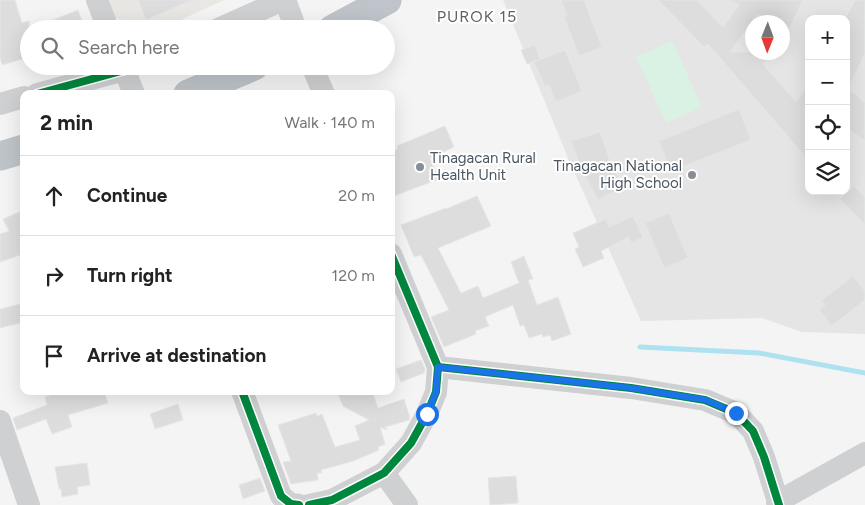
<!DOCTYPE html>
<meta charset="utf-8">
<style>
:root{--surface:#fff;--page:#f2f2f2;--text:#222;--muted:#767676;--line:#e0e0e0}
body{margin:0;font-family:Figtree,sans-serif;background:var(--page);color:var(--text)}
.controls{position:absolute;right:15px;top:15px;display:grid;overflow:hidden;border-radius:10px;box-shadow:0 5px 20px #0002}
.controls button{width:45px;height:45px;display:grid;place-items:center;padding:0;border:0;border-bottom:1px solid var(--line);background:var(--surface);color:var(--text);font:25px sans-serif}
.compass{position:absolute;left:745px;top:15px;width:45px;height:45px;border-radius:50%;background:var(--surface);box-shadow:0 5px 20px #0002;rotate:181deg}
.stop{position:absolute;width:15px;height:15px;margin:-11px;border:4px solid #1a73e8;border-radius:50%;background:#fff}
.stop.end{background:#1a73e8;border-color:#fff;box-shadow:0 1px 5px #0008}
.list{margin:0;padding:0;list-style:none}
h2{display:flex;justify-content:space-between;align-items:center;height:65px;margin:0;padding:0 20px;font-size:21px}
h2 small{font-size:16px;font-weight:400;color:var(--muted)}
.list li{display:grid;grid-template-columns:32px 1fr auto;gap:15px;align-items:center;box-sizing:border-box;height:80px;padding:0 20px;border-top:1px solid var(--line)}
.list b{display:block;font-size:19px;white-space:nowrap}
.list em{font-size:16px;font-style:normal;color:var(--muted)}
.icon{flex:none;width:28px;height:28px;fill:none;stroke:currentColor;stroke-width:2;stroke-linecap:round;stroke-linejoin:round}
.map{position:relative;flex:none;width:865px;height:505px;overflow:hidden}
.search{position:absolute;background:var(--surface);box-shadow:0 5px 20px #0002;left:20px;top:20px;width:375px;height:55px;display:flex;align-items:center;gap:12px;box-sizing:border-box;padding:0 18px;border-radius:28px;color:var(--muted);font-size:19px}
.panel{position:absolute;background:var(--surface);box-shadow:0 5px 20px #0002;left:20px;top:90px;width:375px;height:305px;border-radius:10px}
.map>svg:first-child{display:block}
</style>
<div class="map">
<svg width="865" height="505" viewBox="0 0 865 505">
<rect width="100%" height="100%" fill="#f4f4f4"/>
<polygon fill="#e8e7e3" points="105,0 224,0 161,29 151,29 112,17"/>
<path fill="#e6e5e6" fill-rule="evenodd" d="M503,0H865V334L802,332L762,318L641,321L568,158ZM809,19H846V191H809ZM752,22H782V52H752Z"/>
<polygon fill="#d9f2e3" points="672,41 702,107 666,123 636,57"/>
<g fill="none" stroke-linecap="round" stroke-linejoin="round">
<polyline stroke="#aee2f0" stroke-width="5" points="640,347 759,353 865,373"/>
</g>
<g fill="#ddddde" stroke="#e5e6e7">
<polygon points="0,0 15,0 22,23 29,21 29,57 2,65 0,57"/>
<polygon points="138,0 192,0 146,20"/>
<polygon points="561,0 584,0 602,47 579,56 564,17 567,16"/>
<polygon points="658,0 697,0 723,27 739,5 729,0 803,0 789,29 782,25 782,22 776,22 757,14 730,52 774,52 763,64 796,102 809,84 809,161 708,44 704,47"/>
<polygon points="855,0 865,0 865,54 848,89 865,102 865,141 846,127 846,17"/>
<polygon points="78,10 85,29 33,29 33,28"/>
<polygon points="535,45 540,59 527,64 521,50"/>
<polygon points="565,50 582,91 556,102 549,85 545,86 534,62"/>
<polygon points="739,109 751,140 671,171 659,141"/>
<polygon points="445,126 454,147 430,158 439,179 391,197 391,152 398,149 397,146"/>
<polygon points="600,132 610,161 623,187 598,200 579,163 571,141"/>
<polygon points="854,186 865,197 865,225 840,199"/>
<polygon points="477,196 491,226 438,248 461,293 478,286 483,298 519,283 511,262 524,256 533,279 528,280 537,305 558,297 571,334 552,341 550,335 543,337 542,334 529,338 524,325 520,326 513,305 485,317 489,326 475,331 476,334 444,347 431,317 449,310 421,255 414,257 401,225 446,208 446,209"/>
<polygon points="24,210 24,265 20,255 0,262 0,234 9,231 3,219"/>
<polygon points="669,213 688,258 664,268 645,223"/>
<polygon points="633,216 643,237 631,243 629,237 601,251 604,258 583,267 575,249 579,247 573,233 606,219 609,227"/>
<polygon points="853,276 865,291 865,300 832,326 819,310 825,305 821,301"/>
<polygon points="24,303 24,322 0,328 0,309"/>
<polygon points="421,360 425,369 424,373 401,382 396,369"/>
<polygon points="62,391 104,391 108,403 68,415 72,427 52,434 46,419 17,430 13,418 47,405 45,397"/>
<polygon points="337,391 372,391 378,408 404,399 410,418 409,420 385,427 387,430 380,427 385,444 378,447 379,450 353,461 321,470 322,473 317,473 318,480 291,484 283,462 291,461 278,425 316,413 317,416 322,414 335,447 360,440 355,426 369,420 343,406"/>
<polygon points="178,404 183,420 155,429 150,414"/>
<polygon points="87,463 90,485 77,487 78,494 62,497 61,489 59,489 55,467"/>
<polygon points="516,476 518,503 490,505 488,478"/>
<polygon points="260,478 265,491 243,499 239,485"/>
</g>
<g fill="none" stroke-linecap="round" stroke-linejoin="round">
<defs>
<g id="highway">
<polyline points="333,29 387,0"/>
<polyline points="188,94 254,66"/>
<polyline points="0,156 24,149"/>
</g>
</defs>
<use href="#highway" stroke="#b9bec3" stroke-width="29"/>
<g stroke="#ced0d2" stroke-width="22">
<polyline points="97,0 108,29"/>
<polyline points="285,0 296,29"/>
<polyline points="218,29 283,0"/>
<polyline points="123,66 134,94"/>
<polyline points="312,66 324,94"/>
<polyline points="37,94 125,70 134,66"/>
<polyline points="0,104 24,97"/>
<polyline points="438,367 631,388 705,400 736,413 753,431 764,457 779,505"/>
<polyline points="242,391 281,496 291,504 299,505"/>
<polyline points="0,421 29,505"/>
<polyline points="384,473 407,505"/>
<polyline points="777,502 865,453"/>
<polyline points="309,505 332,500 384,473 411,443 427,414 436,392 438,367 391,254"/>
</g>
<use href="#highway" stroke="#bec4c9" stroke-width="28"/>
<defs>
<g id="cycleway">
<polyline points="37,94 125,70 134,66"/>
<polyline points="438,367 631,388 705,400 736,413 753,431 764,457 779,505"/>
<polyline points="242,391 281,496 291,504 299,505"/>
<polyline points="309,505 332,500 384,473 411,443 427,414 436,392 438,367 391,254"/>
</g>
</defs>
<use href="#cycleway" stroke="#fff" stroke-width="11"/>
<use href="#cycleway" stroke="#00873e" stroke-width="8"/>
</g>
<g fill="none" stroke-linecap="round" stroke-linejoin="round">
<polyline stroke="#1a73e8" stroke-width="6" points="427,414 436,392 438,367 631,388 706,400 736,413"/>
</g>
<g fill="#868d94" stroke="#fff" stroke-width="2">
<circle cx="420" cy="167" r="5"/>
<circle cx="692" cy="175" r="5"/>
</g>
<g text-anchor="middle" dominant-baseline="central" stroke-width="4" stroke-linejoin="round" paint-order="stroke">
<g font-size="15" fill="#4a5661" stroke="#fff" text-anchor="start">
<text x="430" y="158">Tinagacan Rural<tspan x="430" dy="17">Health Unit</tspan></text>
<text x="682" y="166" text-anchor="end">Tinagacan National<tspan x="682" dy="17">High School</tspan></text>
</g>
<g font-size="16" letter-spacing="1" fill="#5f6368" stroke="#fff">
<text x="477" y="16">PUROK 15</text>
</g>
</g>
</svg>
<div class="controls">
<button>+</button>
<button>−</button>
<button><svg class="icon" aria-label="locate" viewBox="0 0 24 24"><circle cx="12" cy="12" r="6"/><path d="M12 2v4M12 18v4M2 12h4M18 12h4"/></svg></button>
<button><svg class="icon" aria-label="layers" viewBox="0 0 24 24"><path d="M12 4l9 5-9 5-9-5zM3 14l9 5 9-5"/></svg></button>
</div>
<svg class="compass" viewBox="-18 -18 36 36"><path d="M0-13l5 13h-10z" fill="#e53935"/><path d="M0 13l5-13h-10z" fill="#767676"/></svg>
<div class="stop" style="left:427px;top:414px"></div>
<div class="stop end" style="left:736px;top:413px"></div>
<div class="search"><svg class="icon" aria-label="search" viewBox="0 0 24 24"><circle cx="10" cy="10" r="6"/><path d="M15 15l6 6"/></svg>Search here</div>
<section class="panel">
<h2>2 min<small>Walk · 140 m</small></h2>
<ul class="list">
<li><svg class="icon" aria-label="ahead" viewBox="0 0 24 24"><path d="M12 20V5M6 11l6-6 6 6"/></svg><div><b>Continue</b></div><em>20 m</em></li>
<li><svg class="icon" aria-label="right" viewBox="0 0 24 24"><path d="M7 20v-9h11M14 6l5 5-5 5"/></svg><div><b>Turn right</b></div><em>120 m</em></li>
<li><svg class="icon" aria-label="arrive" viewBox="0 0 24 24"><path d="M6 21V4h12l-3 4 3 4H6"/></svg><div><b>Arrive at destination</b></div></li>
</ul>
</section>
</div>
